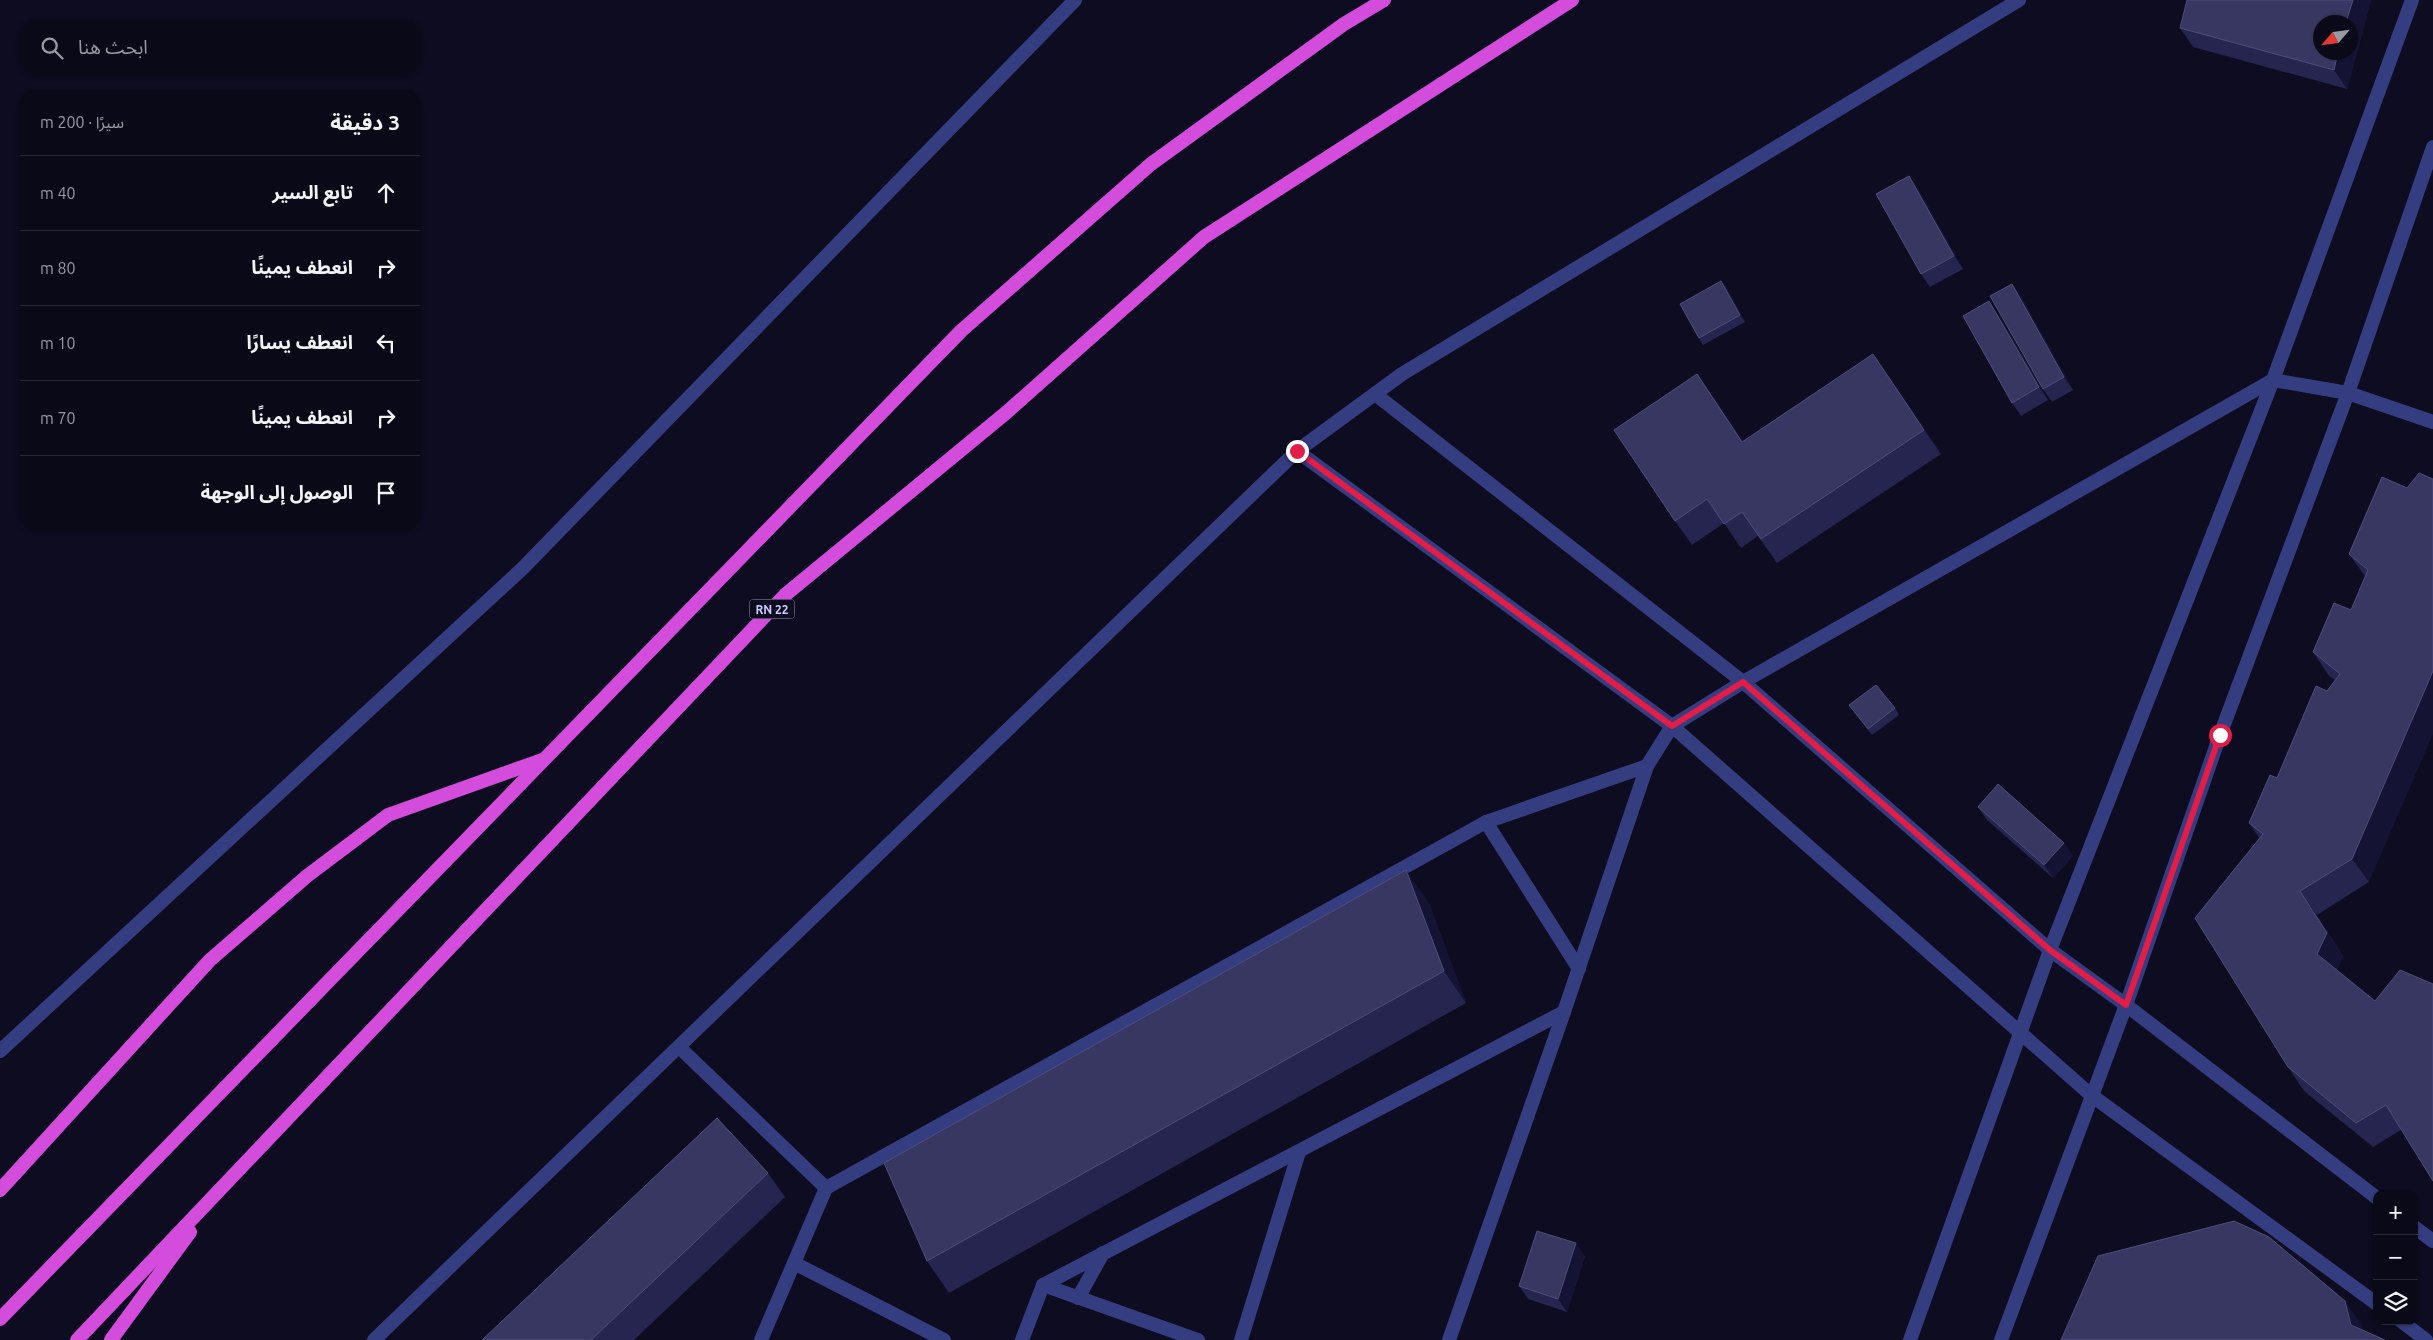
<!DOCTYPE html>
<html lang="ar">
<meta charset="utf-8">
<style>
:root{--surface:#0a0918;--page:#131221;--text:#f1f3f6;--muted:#999aa2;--line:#2a2a37}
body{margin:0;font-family:Ubuntu,"Noto Sans Arabic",sans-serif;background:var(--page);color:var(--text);direction:rtl}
.controls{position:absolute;right:15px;bottom:15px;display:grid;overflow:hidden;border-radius:10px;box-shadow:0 1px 4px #0004}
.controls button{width:45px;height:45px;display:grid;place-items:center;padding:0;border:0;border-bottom:1px solid var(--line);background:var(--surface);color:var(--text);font:25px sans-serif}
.compass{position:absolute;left:2313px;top:15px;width:45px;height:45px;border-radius:50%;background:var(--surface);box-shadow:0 1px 4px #0004;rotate:242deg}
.stop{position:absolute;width:15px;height:15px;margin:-11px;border:4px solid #e11d48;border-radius:50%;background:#fff}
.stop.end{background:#e11d48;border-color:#fff;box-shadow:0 1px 5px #0008}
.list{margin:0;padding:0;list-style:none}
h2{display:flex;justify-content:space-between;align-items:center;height:65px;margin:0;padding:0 20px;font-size:21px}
h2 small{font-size:16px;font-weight:400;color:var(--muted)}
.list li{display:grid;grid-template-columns:32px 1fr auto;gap:15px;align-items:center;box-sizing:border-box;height:75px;padding:0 20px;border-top:1px solid var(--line)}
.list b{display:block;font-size:19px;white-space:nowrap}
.list em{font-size:16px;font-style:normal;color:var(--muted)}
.icon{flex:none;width:28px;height:28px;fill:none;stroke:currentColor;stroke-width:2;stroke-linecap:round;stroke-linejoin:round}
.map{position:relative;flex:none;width:2433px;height:1340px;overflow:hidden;direction:ltr}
.search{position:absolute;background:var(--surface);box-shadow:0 1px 4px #0004;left:20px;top:20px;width:400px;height:55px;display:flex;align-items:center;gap:12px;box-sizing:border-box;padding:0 18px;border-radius:15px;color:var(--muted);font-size:19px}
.panel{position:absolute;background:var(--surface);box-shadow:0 1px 4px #0004;left:20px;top:90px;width:400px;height:440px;border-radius:15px;direction:rtl}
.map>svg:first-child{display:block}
</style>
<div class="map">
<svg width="2433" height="1340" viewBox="0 0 2433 1340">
<rect width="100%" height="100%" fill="#0d0c20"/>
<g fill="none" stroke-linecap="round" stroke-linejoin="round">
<g stroke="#353d81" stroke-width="14">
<polyline points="794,1263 944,1340"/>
<polyline points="1043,1285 1198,1340"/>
<polyline points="1078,1298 1103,1253"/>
<polyline points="1022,1340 1043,1285 1564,1012"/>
<polyline points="1241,1340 1299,1152"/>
</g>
<g stroke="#353d81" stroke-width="14">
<polyline points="1375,394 1743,682 2050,950 2126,1005 2377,1198"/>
<polyline points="1297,451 1672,726 2091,1095 2377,1304"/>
<polyline points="1486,822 1579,969"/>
<polyline points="679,1047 826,1188 761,1340"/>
<polyline points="0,1051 523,568 1075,0"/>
<polyline points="826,1188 1486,822 1647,766"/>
<polyline points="2414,1227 2433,1241"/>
<polyline points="2401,1321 2426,1340"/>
<polyline points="374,1340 1297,451 1402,374 2019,0"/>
<polyline points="1449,1340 1564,1012 1647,766 1672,726 1743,682 2273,380 2348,393 2433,422"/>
<polyline points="1910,1340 2050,950 2273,380 2412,0"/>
<polyline points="2001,1340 2126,1005 2220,735 2348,393 2433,147"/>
</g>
<g stroke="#d44cdb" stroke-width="14">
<polyline points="0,1190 210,960 307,876 388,815 542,760"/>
<polyline points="0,1319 961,331 1151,164 1344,24 1384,0"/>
<polyline points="77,1340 785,595 1007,412 1204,237 1572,0"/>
<polyline points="111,1340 190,1232"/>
</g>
</g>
<g fill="#26254f">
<polygon points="2371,0 2347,89 2193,47 2180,28"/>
<polygon points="1909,176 1918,189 1963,269 1930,287 1921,274"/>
<polygon points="1721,281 1726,287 1745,322 1703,345 1699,338"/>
<polygon points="2012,284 2021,297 2073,390 2052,402 2043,389"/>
<polygon points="1998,314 2048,400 2021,416 2012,403"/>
<polygon points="1890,378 1941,454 1777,563 1758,536 1741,548 1724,523 1692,545 1675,521 1714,398 1743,442"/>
<polygon points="2382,477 2369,882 2317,915 2343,956 2337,970 2401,1130 2373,1147 2304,1091 2288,1067 2260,839 2249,823 2277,778 2327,691 2335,680 2329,676 2313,652 2351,610 2365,576 2349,554"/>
<polygon points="1895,708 1899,715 1872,735 1854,712"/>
<polygon points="1978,807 2064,843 2073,856 2053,878 1987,820"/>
<polygon points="1428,901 1466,1003 949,1293 927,1261"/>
<polygon points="768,1173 785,1197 634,1340 482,1340"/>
<polygon points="1585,1256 1567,1312 1528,1299 1519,1286"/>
</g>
<g fill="#151334">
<polygon points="2353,0 2371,0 2347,89 2334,70 2338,52 2350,52 2350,22 2346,22"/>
<polygon points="1909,176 1918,189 1963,269 1954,256"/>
<polygon points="1721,281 1726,287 1745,322 1740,315"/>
<polygon points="2012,284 2021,297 2073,390 2064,377"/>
<polygon points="1989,301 1998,314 2048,400 2039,387"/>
<polygon points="1873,354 1890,378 1941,454 1924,430"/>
<polygon points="1697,374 1714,398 1759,466 1742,442"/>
<polygon points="2433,671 2433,734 2369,882 2352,859"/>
<polygon points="2064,843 2073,856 2053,878 2044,865"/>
<polygon points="1406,870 1428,901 1466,1003 1444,971"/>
<polygon points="2300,891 2317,915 2343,956 2334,978 2317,954"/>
<polygon points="1576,1243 1585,1256 1567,1312 1558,1299"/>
<polygon points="2345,1301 2362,1325 2366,1340 2351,1325"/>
</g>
<g fill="#383762" stroke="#4f4e7b">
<polygon points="2187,0 2353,0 2346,22 2320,22 2320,52 2338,52 2334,70 2180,28"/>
<polygon points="1909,176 1954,256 1921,274 1876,194"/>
<polygon points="1721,281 1740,315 1699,338 1680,304"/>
<polygon points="2012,284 2064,377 2043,389 1990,296"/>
<polygon points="1989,301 2039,387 2012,403 1963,316"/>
<polygon points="1873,354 1924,430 1761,539 1742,512 1724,524 1707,499 1675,521 1614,430 1697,374 1742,442"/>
<polygon points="2419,473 2433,479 2433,671 2352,859 2300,891 2327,933 2317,954 2375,1001 2400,970 2433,984 2433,1181 2386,1105 2356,1123 2288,1067 2195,918 2263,834 2249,823 2270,775 2277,778 2316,686 2327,691 2340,674 2313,652 2334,603 2351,610 2368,570 2349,554 2382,477 2407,488"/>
<polygon points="1876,685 1895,708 1868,729 1849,705"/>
<polygon points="1998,784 2064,843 2044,865 1978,807"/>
<polygon points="1406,870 1444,971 927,1261 884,1163"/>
<polygon points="717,1118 768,1173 591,1340 482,1340"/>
<polygon points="2234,1221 2269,1237 2345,1301 2351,1325 2385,1340 2061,1340 2098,1256"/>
<polygon points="1537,1231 1576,1243 1558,1299 1519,1286"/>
</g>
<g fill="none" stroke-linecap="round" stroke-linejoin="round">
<polyline stroke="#e11d48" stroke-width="6" points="1297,451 1672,726 1743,682 2050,950 2126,1005 2220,735"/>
</g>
<g text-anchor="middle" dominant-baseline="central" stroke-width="4.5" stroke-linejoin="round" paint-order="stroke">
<rect fill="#0d0c20" stroke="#9292bc" stroke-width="1" x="749.5" y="599.5" width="45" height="19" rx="4"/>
<g font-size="12" font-weight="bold" fill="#cbccff">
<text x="772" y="609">RN 22</text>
</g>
</g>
</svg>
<div class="controls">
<button>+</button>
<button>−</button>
<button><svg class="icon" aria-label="layers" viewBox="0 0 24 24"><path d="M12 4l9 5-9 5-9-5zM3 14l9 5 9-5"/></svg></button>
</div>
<svg class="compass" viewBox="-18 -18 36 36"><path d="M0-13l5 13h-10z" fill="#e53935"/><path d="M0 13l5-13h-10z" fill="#999aa2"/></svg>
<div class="stop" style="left:2220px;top:735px"></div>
<div class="stop end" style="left:1297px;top:451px"></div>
<div class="search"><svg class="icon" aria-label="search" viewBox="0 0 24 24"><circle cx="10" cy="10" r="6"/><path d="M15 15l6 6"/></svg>ابحث هنا</div>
<section class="panel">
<h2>3 دقيقة<small>سيرًا · 200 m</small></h2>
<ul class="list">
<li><svg class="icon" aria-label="ahead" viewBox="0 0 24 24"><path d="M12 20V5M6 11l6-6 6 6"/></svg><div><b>تابع السير</b></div><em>40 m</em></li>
<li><svg class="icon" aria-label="right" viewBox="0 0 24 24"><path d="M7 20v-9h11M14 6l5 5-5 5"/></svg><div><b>انعطف يمينًا</b></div><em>80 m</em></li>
<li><svg class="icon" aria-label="left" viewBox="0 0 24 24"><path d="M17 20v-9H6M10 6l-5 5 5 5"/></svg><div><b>انعطف يسارًا</b></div><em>10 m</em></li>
<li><svg class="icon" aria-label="right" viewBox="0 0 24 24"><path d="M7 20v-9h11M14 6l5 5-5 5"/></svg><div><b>انعطف يمينًا</b></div><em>70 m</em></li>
<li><svg class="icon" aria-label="arrive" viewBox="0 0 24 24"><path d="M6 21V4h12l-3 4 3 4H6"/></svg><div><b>الوصول إلى الوجهة</b></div></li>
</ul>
</section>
</div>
